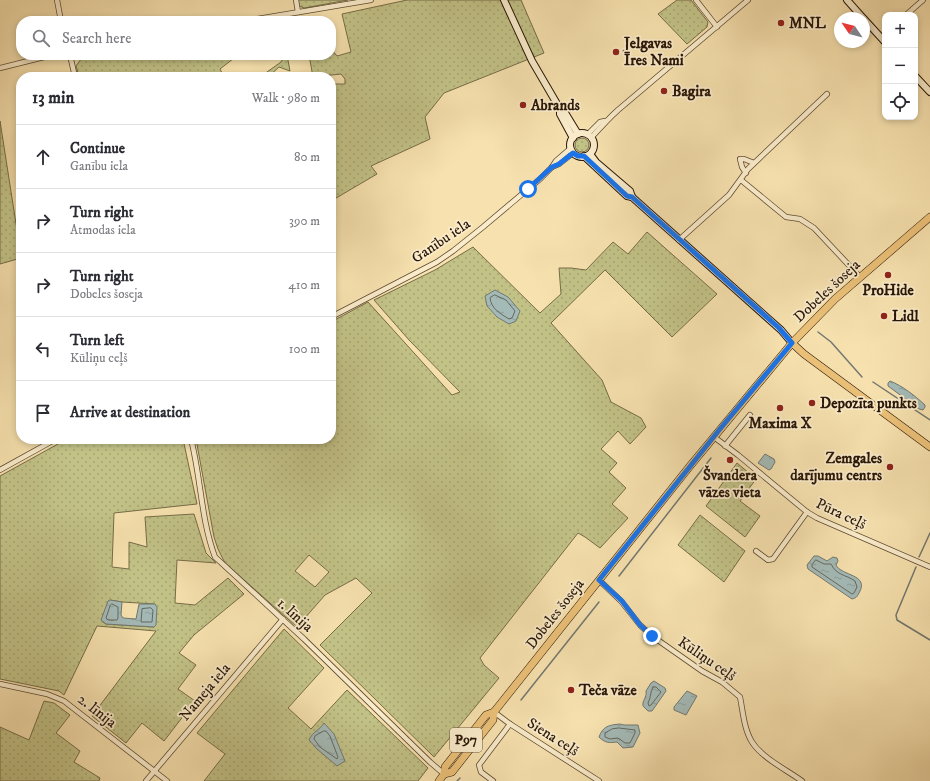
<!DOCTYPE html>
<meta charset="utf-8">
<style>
:root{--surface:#fff;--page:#f7f7f7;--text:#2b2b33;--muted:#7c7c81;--line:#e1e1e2}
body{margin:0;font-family:"IM FELL DW Pica",serif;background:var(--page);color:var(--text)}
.controls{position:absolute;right:12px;top:12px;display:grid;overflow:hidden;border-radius:8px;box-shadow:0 2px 6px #0003}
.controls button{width:36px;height:36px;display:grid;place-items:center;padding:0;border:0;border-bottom:1px solid var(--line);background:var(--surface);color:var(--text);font:20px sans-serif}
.compass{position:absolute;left:834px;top:12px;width:36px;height:36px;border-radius:50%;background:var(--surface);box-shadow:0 2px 6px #0003;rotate:305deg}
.stop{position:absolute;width:12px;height:12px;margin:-9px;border:3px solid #1a73e8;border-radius:50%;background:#fff}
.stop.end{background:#1a73e8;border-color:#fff;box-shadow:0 1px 4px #0008}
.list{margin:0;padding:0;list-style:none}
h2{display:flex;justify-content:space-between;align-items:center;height:52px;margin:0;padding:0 16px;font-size:17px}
h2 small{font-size:13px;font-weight:400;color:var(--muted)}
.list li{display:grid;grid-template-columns:26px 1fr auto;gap:12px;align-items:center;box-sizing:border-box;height:64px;padding:0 16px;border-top:1px solid var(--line)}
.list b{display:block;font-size:15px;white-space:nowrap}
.list p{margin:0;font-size:13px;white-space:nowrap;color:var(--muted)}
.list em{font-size:13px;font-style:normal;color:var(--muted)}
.icon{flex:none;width:22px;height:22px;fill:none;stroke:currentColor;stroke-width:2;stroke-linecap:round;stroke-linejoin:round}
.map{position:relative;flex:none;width:930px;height:781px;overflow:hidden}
.search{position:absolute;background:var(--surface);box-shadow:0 2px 6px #0003;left:16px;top:16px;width:320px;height:44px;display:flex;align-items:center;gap:10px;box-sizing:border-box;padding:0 14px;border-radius:16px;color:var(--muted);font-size:15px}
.panel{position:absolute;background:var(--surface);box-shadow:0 2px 6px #0003;left:16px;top:72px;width:320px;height:372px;border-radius:16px}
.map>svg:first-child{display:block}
</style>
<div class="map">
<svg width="930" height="781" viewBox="0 0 930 781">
<defs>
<pattern id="grass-dots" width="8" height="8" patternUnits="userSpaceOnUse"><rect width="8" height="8" fill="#c2c287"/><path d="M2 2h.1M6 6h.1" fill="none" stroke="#a7a673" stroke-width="1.8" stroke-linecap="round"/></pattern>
<pattern id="water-ripples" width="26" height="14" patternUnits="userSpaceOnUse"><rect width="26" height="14" fill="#a4bab7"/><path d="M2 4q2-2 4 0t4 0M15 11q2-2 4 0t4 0" fill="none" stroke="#8d9f9c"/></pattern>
</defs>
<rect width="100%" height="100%" fill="#f7e2af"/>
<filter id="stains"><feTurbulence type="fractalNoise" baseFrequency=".005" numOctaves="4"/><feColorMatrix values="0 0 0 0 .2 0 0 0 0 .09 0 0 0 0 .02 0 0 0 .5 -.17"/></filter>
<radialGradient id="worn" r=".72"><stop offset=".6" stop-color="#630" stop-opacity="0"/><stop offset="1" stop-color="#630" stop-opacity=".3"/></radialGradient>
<g fill="url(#grass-dots)" stroke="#766c48" fill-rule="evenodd">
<polygon points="298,0 348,0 304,8 299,6"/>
<polygon points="407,0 521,0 544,53 444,93 425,117 430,139 371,166 377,174 331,201 331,84 345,84 345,79 341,74 313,77 309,55 331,55 331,49 337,56 351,52 342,14"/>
<polygon points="677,0 691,0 708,22 707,27 687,44 658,14"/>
<polygon points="84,55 238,55 220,69 224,77 79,77 76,66"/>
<polygon points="285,55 287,55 290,71 279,67 268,77 260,77 281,62"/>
<polygon points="0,121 19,243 21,251 21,258 0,264"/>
<circle cx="582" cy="145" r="7"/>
<path d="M647,232L717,294L672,337L605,270L551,323L602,380L611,402L641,418L646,427L630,444L618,431L601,449L617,463L609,472L626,488L612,504L628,518L600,548L585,537L578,533L480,658L484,665L499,678L434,757L320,645L372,593L356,578L325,595L297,627L225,563L218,549L214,537L196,439H331V322L368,302L452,395L460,392L409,340L374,300L435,270L473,247L540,313L561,294L559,268H571L586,270L613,242L628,254ZM309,555L329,572L315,587L295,571Z"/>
<path d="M67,439H183L197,504L114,513L112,567L129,569V542L147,547L145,517L194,514L206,553L216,563L177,560L175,603L195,605L228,578L244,594L194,635L179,653L196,665L178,689L195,701L164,741L142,723L126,743L92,716L156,631L97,626L64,695L59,691L0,679V476ZM110,600L122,602L155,604L154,627L106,624L103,622Z"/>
<polygon points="737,463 756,479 740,501 760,516 745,537 706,506"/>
<polygon points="700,515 745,551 724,582 678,545"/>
<polygon points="284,629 324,668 288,708 311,729 347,690 428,768 418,781 204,781 225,754 197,733"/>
<polygon points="44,701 54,703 70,715 56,733 80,751 74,762 100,778 99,781 0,781 0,727 29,740"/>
</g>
<g fill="url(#water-ripples)" stroke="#737871">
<polygon points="495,290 508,297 520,311 516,321 509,324 497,317 487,306 485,296"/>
<path d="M890,381C903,386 915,396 925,405V407L923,410L919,409L888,386V383Z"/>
<polygon points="765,454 774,459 775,462 771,469 769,470 758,463"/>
<path d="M814,556H818L827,561L833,557L837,558L838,561L836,565C841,576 870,574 859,593C857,597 856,598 852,599L808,569L807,565Z"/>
<polygon points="110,600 122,602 121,615 123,618 136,619 139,604 155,604 157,607 156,625 154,627 106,624 101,620 108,601"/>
<path d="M654,681L665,688L666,691L652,711H648L643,706C642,700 647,698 646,691L651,683Z"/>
<polygon points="687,691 697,696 686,715 674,710 674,707"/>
<path d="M324,723L334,734L345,761L337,766L317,749L309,740C313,731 319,731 324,723Z"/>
<path d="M620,724L624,725H638L640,733L633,747L623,748L617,742C609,743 605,743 599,737C603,726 609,725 620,724Z"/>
</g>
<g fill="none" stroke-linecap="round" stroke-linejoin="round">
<g stroke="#666860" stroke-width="1">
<path d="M495,295L506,300L515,311L512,318L509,319C501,314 491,309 490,298Z"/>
<path d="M816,560L824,564H831C837,576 845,574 855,581L857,587L854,593L852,594L812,567V565Z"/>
<polygon points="112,604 118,607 118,618 117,620 108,620 106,618 110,606"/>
<polygon points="151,608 153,610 152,622 141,622 142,609"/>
<path d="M653,687H656L661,692L651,705L649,706L648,703C651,698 650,692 653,687Z"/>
<polygon points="619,728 635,730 635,733 630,743 625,743 618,738 610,739 605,737 605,733 612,729"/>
<polygon points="324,731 326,731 330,736 338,757 337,759 320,747 314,739 315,736"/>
</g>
<g stroke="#737871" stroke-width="1.5">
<polyline points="818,332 831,342 862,377"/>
<polyline points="873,382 930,420"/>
<polyline points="919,557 930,533"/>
<polyline points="916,567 896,615 897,620 930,640"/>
<polyline points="619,576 711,458"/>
<polyline points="521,700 599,602"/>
<polyline points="457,781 460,778"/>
</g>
<defs>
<g id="street">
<polyline points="57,0 61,21"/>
<polyline points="296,0 298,12"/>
<polyline points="696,0 717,27"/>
<polyline points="906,15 923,0"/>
<polyline points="246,21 371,0"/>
<polyline points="70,55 75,77"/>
<polyline points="0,68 52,55"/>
<polyline points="587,135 600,122 605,121"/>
<path d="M591,138C600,128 608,119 618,110L748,0"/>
<polyline points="552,167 559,164 573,153"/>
<polyline points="746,173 742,167 740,159 744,159 754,163"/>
<polyline points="741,180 786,217 800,219 814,228 860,277"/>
<polyline points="679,240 729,195 748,169 827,94"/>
<polyline points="331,317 437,262 453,251 483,227 540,179 552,167 556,161 571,148"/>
<polyline points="714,437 738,455 807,512 817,518 930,567"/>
<path d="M191,439C201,478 201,520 215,557L304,639L430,762L444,774"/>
<polyline points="725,446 750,415"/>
<polyline points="0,470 56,439"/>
<polyline points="756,551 768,560 773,559 807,512"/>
<path d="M599,580L621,601L640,625L652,636L702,671L722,682L740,697C743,712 744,729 752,742C762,758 787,770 802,781"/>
<polyline points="0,684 47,694 64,701 167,781"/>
<polyline points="494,712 510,724 599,781"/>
<polyline points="146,781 283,619"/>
<polyline points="493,781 481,772 479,765 510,724"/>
</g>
<g id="secondary">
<polyline points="504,0 532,61 560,109 564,111 578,134"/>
<polyline points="847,0 863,18"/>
<polyline points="864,19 885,42"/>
<polyline points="915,76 930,92"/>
<polyline points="560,109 560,114 573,138"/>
<circle cx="582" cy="145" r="12"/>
<polyline points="590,154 596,162 630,191 632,197 781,330 792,343"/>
<polyline points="584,156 627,196 632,197"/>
</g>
<g id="primary">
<polyline points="792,343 804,354 930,447"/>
<polyline points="444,774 452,772 493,720 494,712 690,466 792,343 835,299 930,217"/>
<polyline points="439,781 444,774 445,767 486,715 494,712"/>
</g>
</defs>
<use href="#street" stroke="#5c4932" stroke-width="6"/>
<use href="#secondary" stroke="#291608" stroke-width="8"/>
<use href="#primary" stroke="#291608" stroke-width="8"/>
<use href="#street" stroke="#faeccb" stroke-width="4.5"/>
<use href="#secondary" stroke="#faeccb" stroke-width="6"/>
<use href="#primary" stroke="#ecc178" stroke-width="7"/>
</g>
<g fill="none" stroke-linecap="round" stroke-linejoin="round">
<polyline stroke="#1a73e8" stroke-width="5" points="528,189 552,167 559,164 573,153 578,156 584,156 627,196 632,197 779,328 792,343 720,429 599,580 622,601 640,625 652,636"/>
</g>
<g fill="#8f2418" stroke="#faeccb" stroke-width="1.5">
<circle cx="781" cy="23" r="4"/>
<circle cx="616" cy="52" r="4"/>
<circle cx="664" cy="91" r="4"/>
<circle cx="523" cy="105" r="4"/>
<circle cx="888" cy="275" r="4"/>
<circle cx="884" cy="316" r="4"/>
<circle cx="812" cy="403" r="4"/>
<circle cx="780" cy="408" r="4"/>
<circle cx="730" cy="460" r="4"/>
<circle cx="890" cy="467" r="4"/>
<circle cx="571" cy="690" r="4"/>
</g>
<g text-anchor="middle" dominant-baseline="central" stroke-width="3.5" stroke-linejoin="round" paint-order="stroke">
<rect fill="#faeccb" stroke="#685642" stroke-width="1" x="450" y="728" width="32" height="24" rx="3"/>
<g font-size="14" font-weight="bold" fill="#291608">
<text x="466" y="740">P97</text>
</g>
<g font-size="15" font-weight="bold" fill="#291608" stroke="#faeccb" text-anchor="start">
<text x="789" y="23">MNL</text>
<text x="624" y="43">Jelgavas<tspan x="624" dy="17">Īres Nami</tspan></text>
<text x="672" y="91">Bagira</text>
<text x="531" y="105">Abrands</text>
<text x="888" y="290" text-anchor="middle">ProHide</text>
<text x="892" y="316">Lidl</text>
<text x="820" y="403">Depozīta punkts</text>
<text x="780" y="423" text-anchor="middle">Maxima X</text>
<text x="882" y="458" text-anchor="end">Zemgales<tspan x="882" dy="17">darījumu centrs</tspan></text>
<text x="730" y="475" text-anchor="middle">Švandera<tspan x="730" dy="17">vāzes vieta</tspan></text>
<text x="579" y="690">Teča vāze</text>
</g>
<g font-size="15" fill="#291608" stroke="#faeccb">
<text transform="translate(441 241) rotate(-34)">Ganību iela</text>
<text transform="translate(827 291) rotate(-43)">Dobeles šoseja</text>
<text transform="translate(841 514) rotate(25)">Pūra ceļš</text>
<text transform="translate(555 614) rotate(-52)">Dobeles šoseja</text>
<text transform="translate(295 615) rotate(42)">1. līnija</text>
<text transform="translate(707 659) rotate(34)">Kūliņu ceļš</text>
<text transform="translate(205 692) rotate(-50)">Nameja iela</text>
<text transform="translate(97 711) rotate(38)">2. līnija</text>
<text transform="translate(553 737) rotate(32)">Siena ceļš</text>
</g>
</g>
<rect width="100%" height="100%" filter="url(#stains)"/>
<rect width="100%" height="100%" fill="url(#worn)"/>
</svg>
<div class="controls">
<button>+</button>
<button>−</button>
<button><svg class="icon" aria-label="locate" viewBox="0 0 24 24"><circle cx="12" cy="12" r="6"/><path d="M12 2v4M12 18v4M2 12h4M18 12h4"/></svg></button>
</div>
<svg class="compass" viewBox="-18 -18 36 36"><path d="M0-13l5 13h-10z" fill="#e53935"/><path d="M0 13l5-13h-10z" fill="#7c7c81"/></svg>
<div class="stop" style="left:528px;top:189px"></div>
<div class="stop end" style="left:652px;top:636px"></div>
<div class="search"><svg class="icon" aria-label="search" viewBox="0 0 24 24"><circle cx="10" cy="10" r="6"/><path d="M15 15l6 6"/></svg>Search here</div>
<section class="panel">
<h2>13 min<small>Walk · 980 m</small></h2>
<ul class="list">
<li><svg class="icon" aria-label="ahead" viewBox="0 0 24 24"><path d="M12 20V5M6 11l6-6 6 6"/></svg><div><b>Continue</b><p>Ganību iela</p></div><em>80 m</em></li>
<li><svg class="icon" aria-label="right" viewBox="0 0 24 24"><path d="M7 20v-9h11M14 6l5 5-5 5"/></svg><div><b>Turn right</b><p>Atmodas iela</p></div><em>390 m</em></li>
<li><svg class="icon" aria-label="right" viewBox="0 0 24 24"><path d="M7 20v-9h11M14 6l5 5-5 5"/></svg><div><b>Turn right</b><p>Dobeles šoseja</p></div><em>410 m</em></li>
<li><svg class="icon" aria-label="left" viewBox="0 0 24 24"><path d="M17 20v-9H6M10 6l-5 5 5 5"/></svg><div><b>Turn left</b><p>Kūliņu ceļš</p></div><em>100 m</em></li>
<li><svg class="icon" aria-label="arrive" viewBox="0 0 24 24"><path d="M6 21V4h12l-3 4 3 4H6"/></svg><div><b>Arrive at destination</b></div></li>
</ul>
</section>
</div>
